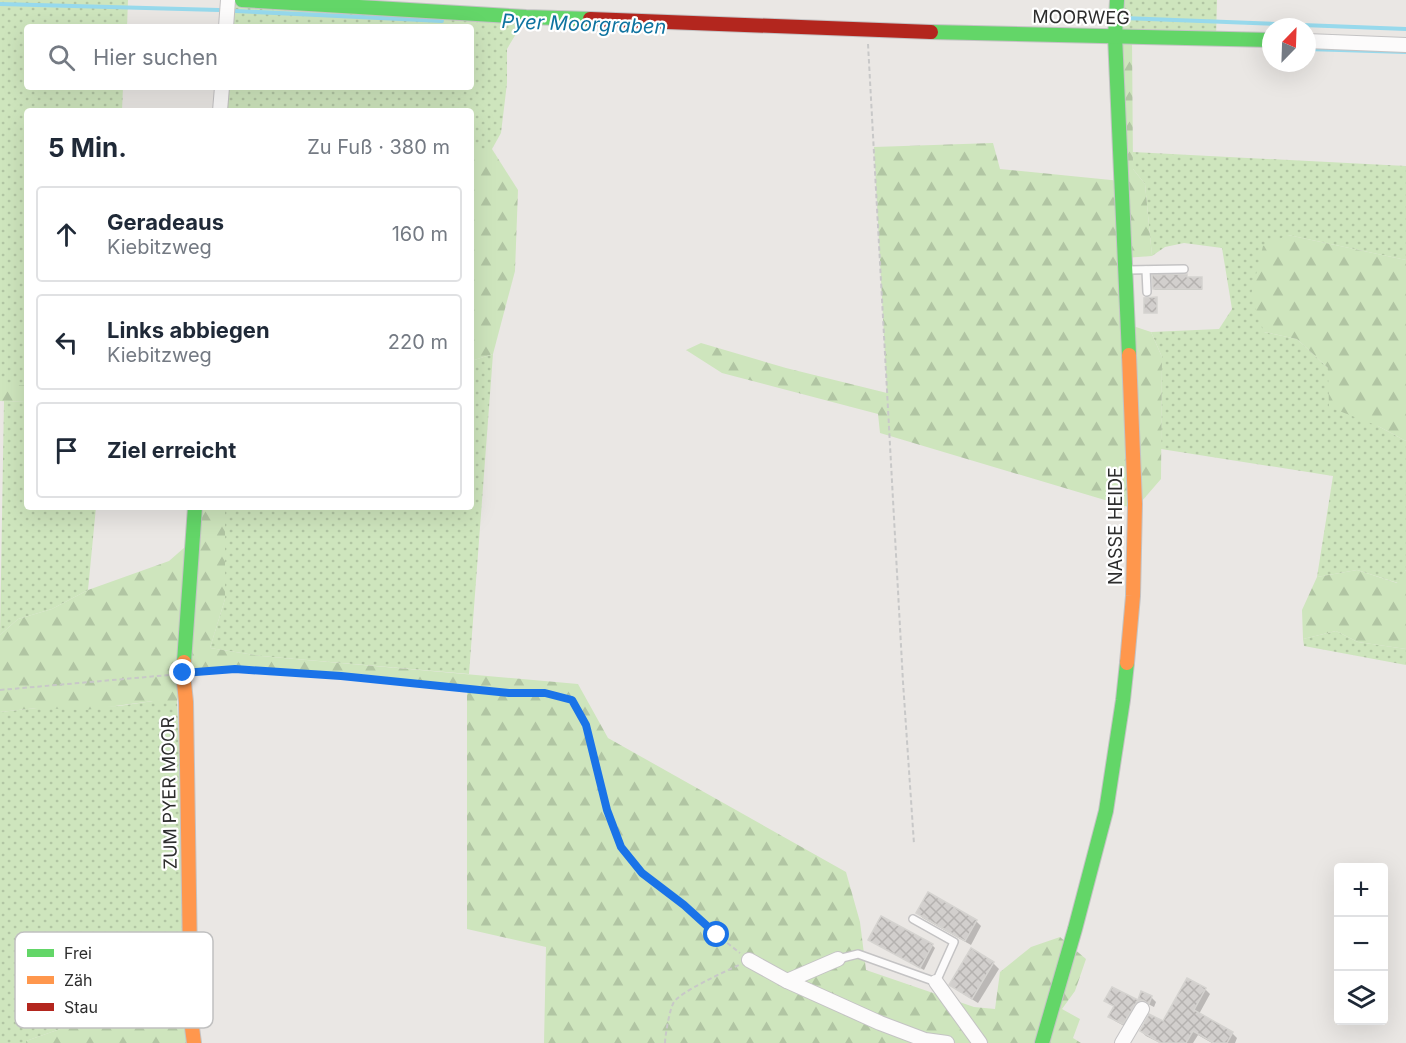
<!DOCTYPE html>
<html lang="de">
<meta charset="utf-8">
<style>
:root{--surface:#fff;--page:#f2f2f3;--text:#1f2937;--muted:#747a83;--line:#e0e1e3}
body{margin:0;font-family:Inter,sans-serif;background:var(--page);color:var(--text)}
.controls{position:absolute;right:18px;bottom:18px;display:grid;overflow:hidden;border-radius:6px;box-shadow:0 6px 24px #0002}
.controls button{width:54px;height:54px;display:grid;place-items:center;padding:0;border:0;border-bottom:2px solid var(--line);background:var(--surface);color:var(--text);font:30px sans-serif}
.compass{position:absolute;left:1262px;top:18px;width:54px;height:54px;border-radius:50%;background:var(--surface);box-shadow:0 6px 24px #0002;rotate:23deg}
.stop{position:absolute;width:18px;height:18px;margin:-14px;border:4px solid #1a73e8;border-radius:50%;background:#fff}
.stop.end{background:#1a73e8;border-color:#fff;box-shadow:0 2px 6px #0008}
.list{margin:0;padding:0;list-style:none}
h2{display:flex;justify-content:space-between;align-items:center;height:78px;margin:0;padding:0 24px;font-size:26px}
h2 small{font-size:20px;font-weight:400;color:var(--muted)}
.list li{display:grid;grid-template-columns:39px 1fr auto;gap:18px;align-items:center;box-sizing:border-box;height:96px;margin:0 12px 12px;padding:0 12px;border:2px solid var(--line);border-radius:6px}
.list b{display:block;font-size:22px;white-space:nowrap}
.list p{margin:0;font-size:20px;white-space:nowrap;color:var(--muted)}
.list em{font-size:20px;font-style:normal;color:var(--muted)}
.icon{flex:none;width:33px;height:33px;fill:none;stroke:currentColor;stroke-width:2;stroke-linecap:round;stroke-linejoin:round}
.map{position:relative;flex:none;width:1406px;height:1043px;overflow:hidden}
.search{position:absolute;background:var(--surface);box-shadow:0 6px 24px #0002;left:24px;top:24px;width:450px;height:66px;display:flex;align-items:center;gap:15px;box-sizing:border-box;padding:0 21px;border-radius:6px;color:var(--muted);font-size:22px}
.panel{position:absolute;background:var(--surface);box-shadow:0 6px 24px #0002;left:24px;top:108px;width:450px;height:402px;border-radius:6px}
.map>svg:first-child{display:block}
</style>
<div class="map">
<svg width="1406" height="1043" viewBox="0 0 1406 1043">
<defs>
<pattern id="grass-dots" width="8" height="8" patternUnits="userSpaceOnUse" patternTransform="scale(1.5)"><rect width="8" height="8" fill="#cee5bd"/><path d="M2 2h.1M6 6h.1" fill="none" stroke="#b1c5a3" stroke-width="1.8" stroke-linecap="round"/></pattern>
<pattern id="forest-firs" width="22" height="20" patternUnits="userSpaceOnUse" patternTransform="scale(1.5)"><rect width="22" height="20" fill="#cee5bd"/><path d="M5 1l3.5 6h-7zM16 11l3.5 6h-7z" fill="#b1c5a3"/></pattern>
<pattern id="building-cross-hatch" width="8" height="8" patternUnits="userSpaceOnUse" patternTransform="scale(1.5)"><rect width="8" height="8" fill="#d2cfcd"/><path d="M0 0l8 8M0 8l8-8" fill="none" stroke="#b5b2b0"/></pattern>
</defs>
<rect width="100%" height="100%" fill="#eae7e4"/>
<g fill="url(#grass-dots)">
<polygon points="0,0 128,0 127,27 27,27 27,87 123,87 122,111 27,111 27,385 0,385"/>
<polygon points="228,0 526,17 507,49 507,83 501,133 492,149 471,149 471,111 220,111 222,87 471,87 471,27 226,27"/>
<polygon points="1117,0 1217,0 1216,39 1115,36"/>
<polygon points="1133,152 1406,166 1406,260 1288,235 1264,332 1297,339 1328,368 1378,426 1406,441 1406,570 1398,583 1357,570 1317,577 1333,476 1161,449 1162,357 1151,332 1219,329 1232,309 1222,248 1184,243 1165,247 1152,256 1145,184 1133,169"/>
<polygon points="493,354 469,674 261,656 210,648 225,599 225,507 471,507 471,361"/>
<polygon points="4,401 27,402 27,507 96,507 88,590 52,609 18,619 0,635"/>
<polygon points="1336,631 1358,642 1406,649 1406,665 1304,646 1303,639"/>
<polygon points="153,701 177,701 191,1020 83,1021 26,1041 26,1043 0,1043 0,712 37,708 119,706"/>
</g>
<g fill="url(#forest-firs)">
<polygon points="1115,36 1132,37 1133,169 1145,184 1152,256 1124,258 1127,324 1151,332 1162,357 1161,479 1135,509 880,433 878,414 722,373 686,350 701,343 786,368 887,393 874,147 993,143 1000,169 1121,181"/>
<polygon points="471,149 492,149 518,190 515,271 493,354 471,361"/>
<polygon points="1288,235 1406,260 1406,441 1378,426 1329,407 1328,368 1297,339 1264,332 1251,295 1263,246"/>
<polygon points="0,385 27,385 27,402 0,401"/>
<polygon points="195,507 225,507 225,599 210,648 261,656 578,684 608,738 846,872 860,922 866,970 974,1007 995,1009 1000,972 1031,947 1060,937 1086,959 1075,991 1062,1009 1080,1019 1073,1038 1081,1043 544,1043 546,947 467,929 467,688 341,676 235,669 183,673 177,701 153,701 85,710 37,708 0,712 0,635 18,619 52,609 88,590 169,561 193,540"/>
<polygon points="1357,570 1397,583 1406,570 1406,649 1358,642 1336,631 1303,639 1302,610 1317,577"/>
<polygon points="191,1020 194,1043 26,1043 26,1041 83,1021"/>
</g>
<g fill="#0003">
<polygon points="1186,275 1187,279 1201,279 1202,280 1202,290 1155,290 1154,289"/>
<polygon points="918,913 976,921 981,926 971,945 923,918"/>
<polygon points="870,940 932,945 935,948 924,970 874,943"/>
<polygon points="993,963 999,969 978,1003 957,990 951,985"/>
<polygon points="1205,989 1210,994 1199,1014 1232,1033 1237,1038 1235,1043 1212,1043 1198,1035 1193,1043 1160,1043 1146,1036 1141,1031 1163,1023"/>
<polygon points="1151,997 1156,1002 1154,1007 1148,1004 1142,1006 1128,1028 1115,1021 1110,1017 1115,1007 1106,1001 1138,1002"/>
</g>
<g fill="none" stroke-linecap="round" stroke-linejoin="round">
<g stroke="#97d9ec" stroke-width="4">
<polyline points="0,4 219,10"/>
<polyline points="236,11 442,21"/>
<polyline points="1123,18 1406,29"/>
<polyline points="1307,49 1406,52"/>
</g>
</g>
<g fill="url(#building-cross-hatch)" stroke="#d5d3d0" stroke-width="1.5">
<polygon points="1187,274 1187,277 1202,277 1202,289 1153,289 1152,275"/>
<polygon points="1157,297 1157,313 1144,313 1144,298"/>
<polygon points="928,892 977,920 965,941 916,913"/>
<polygon points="881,916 933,944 920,968 868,940"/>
<polygon points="971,948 994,962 972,999 949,985"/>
<polygon points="1187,978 1206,988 1194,1010 1233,1032 1227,1043 1214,1043 1193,1031 1186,1043 1161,1043 1140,1031 1149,1014 1163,1021"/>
<polygon points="1112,987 1138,1000 1141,991 1152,996 1149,1004 1143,1000 1137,1002 1123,1024 1108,1017 1114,1006 1104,1001"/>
</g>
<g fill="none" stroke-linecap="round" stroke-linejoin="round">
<defs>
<g id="lane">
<polyline points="1127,270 1184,269"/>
<polyline points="1146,270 1147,292"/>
<polyline points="838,959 858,954 936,982 954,942 913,919"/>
</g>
<g id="street">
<polyline points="226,27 228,0"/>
<polyline points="1307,41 1406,45"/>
<polyline points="220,111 222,87"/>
<polyline points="749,960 787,981 880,1023 925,1040 947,1043"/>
<polyline points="787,981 838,959"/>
<polyline points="936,982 980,1043"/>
<polyline points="1122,1043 1142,1009"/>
</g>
<g id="fast">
<polyline points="242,0 526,17 590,19"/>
<polyline points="1117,0 1115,36 1129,355"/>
<polyline points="931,32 1271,40"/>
<polyline points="184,662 195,507"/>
<polyline points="1042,1043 1075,929 1106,811 1123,700 1127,663"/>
</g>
<g id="slow">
<polyline points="184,662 183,673 186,702 191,1020 194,1043"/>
<polyline points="1127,663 1133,596 1135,504 1129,355"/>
</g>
<polyline id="jam" points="590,19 931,32"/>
</defs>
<use href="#lane" stroke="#c4c3c4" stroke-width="10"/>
<use href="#street" stroke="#c4c3c4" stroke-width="16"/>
<use href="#fast" stroke="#c4c3c4" stroke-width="16"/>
<use href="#slow" stroke="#c4c3c4" stroke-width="16"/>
<use href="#jam" stroke="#c4c3c4" stroke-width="16"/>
<g stroke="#c8c8c8" stroke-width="2" stroke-dasharray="4.5 3" stroke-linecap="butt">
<polyline points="868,44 903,682 914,844"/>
<polyline points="199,672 235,669 341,676 509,693 545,693 572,700 587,725 607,810 621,847 642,873 684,905 717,935 740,953"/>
<polyline points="0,690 169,675"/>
<path d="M665,1043C665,1036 670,1007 674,1002C680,992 726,971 739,965"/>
</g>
<use href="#lane" stroke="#fcfbfb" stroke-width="7"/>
<use href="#street" stroke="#fcfbfb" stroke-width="14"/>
<use href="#fast" stroke="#63d668" stroke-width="14"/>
<use href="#slow" stroke="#ff974d" stroke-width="14"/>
<use href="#jam" stroke="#b3261e" stroke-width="14"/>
</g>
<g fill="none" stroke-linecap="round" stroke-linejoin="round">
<polyline stroke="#1a73e8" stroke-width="8" points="183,673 235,669 341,676 509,693 545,693 572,700 586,725 607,810 621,847 642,873 684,905 717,935"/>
</g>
<g text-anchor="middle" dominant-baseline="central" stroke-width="4.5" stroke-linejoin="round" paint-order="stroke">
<g font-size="18" fill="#2d2d2d" stroke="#fff">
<text transform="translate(1081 17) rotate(1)">MOORWEG</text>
<text transform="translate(1115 526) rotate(-90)">NASSE HEIDE</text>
<text transform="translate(169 793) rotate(-91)">ZUM PYER MOOR</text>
</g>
<g font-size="20" font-style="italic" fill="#0e73a0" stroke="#fff">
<text transform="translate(584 24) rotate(2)">Pyer Moorgraben</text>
</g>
</g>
<rect x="15" y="932" width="198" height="96" rx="9" fill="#fff" stroke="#c0c0c0" stroke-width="1.5"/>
<rect x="27" y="949" width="27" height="8" fill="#63d668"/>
<rect x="27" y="976" width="27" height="8" fill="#ff974d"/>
<rect x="27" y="1003" width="27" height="8" fill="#b3261e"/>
<g font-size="16" fill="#2d2d2d">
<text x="64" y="959">Frei</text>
<text x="64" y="986">Zäh</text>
<text x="64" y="1013">Stau</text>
</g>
</svg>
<div class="controls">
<button>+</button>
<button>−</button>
<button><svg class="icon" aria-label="layers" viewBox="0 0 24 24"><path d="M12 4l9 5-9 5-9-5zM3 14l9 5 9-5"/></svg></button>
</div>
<svg class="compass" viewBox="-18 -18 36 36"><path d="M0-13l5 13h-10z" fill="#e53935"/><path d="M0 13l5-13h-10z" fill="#747a83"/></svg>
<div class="stop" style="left:717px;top:935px"></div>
<div class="stop end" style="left:183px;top:673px"></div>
<div class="search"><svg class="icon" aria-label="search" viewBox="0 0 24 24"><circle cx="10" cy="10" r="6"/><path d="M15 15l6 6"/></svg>Hier suchen</div>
<section class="panel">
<h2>5 Min.<small>Zu Fuß · 380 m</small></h2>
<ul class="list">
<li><svg class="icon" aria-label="ahead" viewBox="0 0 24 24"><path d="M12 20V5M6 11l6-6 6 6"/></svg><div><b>Geradeaus</b><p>Kiebitzweg</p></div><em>160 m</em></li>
<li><svg class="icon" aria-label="left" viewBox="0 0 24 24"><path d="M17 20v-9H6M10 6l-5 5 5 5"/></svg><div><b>Links abbiegen</b><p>Kiebitzweg</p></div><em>220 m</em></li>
<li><svg class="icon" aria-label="arrive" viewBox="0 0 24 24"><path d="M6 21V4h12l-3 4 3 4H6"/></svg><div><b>Ziel erreicht</b></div></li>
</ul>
</section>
</div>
